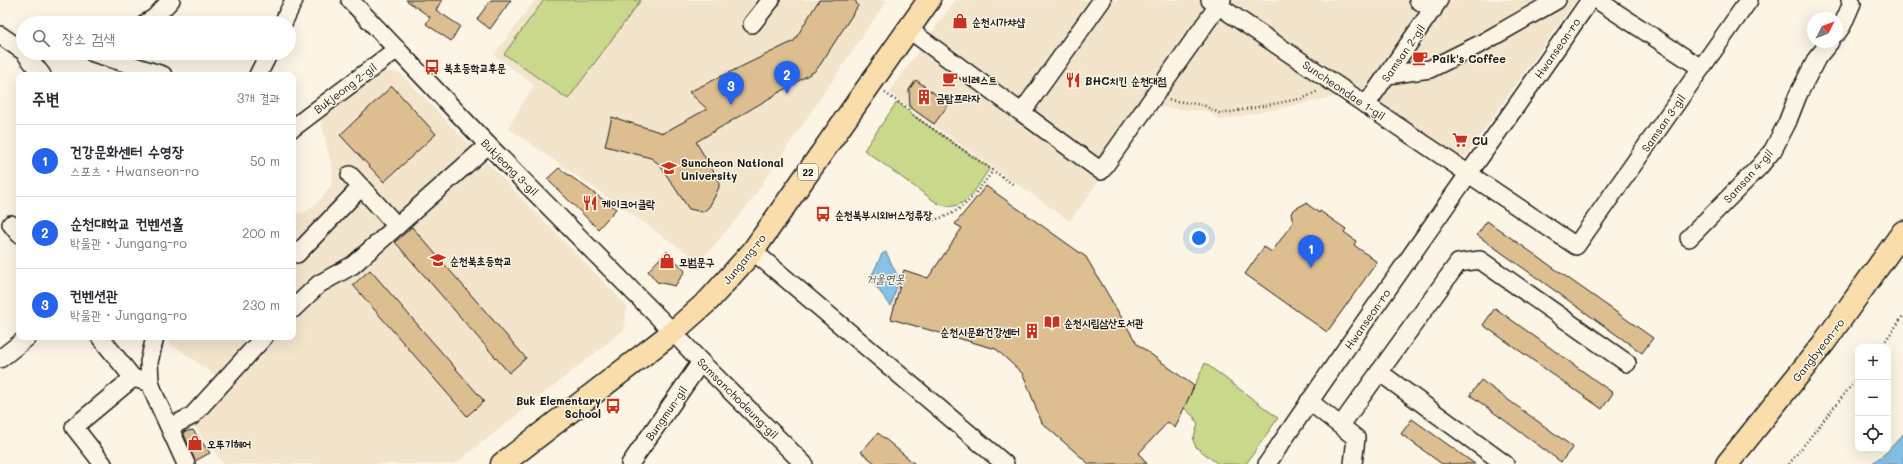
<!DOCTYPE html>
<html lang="ko">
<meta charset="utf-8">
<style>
:root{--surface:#fff;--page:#f2f2f3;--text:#2b2b33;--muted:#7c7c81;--line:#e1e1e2;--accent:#2563eb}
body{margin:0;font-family:Mali,"Poor Story",sans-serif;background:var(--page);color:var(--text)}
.controls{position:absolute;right:12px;bottom:12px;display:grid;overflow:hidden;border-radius:8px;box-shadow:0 4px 16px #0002}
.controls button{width:36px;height:36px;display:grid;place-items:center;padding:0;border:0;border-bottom:1px solid var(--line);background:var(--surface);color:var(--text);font:20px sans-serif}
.compass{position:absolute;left:1807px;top:12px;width:36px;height:36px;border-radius:50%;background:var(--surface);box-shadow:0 4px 16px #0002;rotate:48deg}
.you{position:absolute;left:1199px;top:238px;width:14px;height:14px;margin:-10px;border:3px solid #fff;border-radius:50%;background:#1a73e8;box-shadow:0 0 0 6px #1a73e833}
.badge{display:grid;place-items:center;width:26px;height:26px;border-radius:50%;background:var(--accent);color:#fff;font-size:13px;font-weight:700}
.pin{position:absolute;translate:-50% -33px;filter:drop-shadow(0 1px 2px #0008)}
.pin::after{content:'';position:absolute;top:21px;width:14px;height:12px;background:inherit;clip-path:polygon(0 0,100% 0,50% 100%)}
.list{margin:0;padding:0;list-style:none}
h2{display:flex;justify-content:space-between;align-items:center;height:52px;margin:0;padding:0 16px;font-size:17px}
h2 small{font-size:13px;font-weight:400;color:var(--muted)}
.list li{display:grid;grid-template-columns:26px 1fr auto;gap:12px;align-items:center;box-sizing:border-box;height:72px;padding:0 16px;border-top:1px solid var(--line)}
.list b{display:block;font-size:15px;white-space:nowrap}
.list p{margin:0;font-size:13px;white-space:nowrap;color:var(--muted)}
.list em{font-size:13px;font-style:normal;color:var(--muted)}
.icon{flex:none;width:22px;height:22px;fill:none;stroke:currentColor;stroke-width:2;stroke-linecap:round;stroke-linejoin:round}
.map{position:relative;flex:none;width:1903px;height:464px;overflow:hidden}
.search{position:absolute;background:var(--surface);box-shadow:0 4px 16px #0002;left:16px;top:16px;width:280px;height:44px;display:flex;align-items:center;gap:10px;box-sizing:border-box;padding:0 14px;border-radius:22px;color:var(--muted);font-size:15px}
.panel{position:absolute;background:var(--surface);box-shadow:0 4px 16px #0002;left:16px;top:72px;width:280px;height:268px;border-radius:8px}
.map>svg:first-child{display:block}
</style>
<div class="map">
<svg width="1903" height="464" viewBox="0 0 1903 464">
<rect width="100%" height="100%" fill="#fcf5e5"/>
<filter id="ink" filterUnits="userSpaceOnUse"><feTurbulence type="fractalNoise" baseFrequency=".025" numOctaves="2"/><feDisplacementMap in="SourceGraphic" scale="8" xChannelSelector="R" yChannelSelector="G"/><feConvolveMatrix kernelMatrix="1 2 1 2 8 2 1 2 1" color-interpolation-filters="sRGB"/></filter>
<g filter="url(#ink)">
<g fill="#f3e4cc">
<polygon points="535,0 887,0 746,208 700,262 508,128 534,85 494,55"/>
<polygon points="955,0 1576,0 1457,168 1375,111 1370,118 1340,96 1221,120 1207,111 1153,107 1070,221 918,115 889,92"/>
<polygon points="381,71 400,73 627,306 624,330 455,464 224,464 183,412 215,375 164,339 164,337 293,337 293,214 304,213 320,200 331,186 333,173 320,117"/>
</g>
<g fill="#cad88c" stroke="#737a54">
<polygon points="544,0 641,0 568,99 504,54"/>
<path d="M897,102L914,116L990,168C975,188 965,216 937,203L864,150Z"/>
<polygon points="1205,363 1278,418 1246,464 1218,464 1196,447 1193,440 1198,424 1194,417 1184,408"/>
</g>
<g fill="#87c1e6" stroke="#5c7f95">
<polygon points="886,252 899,279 891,306 870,279 882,254"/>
<polygon points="1903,434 1903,464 1871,464 1887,452"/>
</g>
<g fill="#ddbe90" stroke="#1c1c1c">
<polygon points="406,0 442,0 436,10 460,26 451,41 426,24 430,17"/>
<polygon points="491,0 511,0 490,29 477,19"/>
<polygon points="819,0 855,0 858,6 820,65 815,71 696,142 719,181 719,187 715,196 709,207 703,212 689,209 659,164 651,158 605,146 612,117 663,133 707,109 689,92 794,41"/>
<polygon points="916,80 949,104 934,124 910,107 909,90"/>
<polygon points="392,86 436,134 384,182 340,135"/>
<polygon points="559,168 616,209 598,229 547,179"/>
<polygon points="986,186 1086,257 1137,344 1194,386 1175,428 1168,422 1139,453 1147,464 1089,464 1042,423 1023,374 996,349 891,319 904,270 928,278 962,228 955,224"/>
<polygon points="1306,203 1319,213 1320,211 1346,229 1344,232 1356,241 1354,245 1377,262 1327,332 1245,274 1264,247 1272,252 1293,222 1291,213 1295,209"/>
<polygon points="1487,221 1653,338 1642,353 1477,235"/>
<polygon points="412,227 526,358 509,373 395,242"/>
<polygon points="667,251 685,271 675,286 657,282 648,271"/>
<polygon points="370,270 484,401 467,416 353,285"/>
<polygon points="1495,308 1613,393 1602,409 1483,325"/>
<polygon points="1481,380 1573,447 1561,462 1470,395"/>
<polygon points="1412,419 1475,464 1442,464 1401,434"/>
<polygon points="193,430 210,453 195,461 183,432"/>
<polygon points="878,433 915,464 876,464 861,452"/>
</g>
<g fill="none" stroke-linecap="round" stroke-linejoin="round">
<defs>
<g id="minor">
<polyline points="350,0 488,145 673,332 701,362 804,464"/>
<polyline points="1210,0 1576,246 1749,0"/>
<polyline points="1418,0 1433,10"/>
<polyline points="1597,0 1701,68"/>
<polyline points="146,23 154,18 171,0"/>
<polyline points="283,23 294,0"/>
<polyline points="752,24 771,0"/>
<polyline points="908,29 1101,171 1222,0"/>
<polyline points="1837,33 1842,26 1852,3 1850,0"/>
<polyline points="0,35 23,51"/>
<polyline points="25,53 42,75"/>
<polyline points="93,53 163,75"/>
<polyline points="258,75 269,53"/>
<polyline points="1388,75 1430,69 1482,43 1557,0"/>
<polyline points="1366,105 1439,0"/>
<polyline points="1022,112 1102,0"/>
<polyline points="293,128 397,49"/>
<polyline points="350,175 397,226"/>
<polyline points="11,224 19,234"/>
<polyline points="1689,238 1760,166 1773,150 1787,123 1798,95 1817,58 1830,42"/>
<polyline points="753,251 1005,464"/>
<polyline points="297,254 361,187"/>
<polyline points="293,309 319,284 353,265 488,145"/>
<polyline points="100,337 133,378 144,381"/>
<polyline points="155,337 149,362 150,382 155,396 186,464"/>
<polyline points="0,359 28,337"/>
<polyline points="1379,372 1505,464"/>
<polyline points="1309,401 1356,438 1353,464"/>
<polyline points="1341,425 1458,263 1480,260 1627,363"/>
<polyline points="170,427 192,416 264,337"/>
<polyline points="103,464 74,427 133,378"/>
<polyline points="630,464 701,362"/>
<path d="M1267,464C1372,308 1483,155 1590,0"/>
</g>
<g id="major">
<polyline points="502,464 673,332 709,300 753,251 929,0"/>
<polyline points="1727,464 1823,344 1903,232"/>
</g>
</defs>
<use href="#minor" stroke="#1c1c1c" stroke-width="20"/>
<use href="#major" stroke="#1c1c1c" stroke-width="25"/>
<g stroke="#1c1c1c" stroke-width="2.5" stroke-dasharray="1 3" stroke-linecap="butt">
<polyline points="885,93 906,107 914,116 1014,185"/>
<polyline points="1169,100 1203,105 1221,114 1304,98 1318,91"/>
<path d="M933,220C964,213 974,195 993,171"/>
<polyline points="1881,347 1903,316"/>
<polyline points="1789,464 1858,377"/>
</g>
<use href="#minor" stroke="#fcf5e5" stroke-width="17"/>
<use href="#major" stroke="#f9deab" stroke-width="22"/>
</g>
</g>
<defs>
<symbol id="shop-bare" viewBox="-9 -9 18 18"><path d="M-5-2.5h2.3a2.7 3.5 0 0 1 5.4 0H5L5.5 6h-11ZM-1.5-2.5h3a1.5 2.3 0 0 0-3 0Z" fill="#c8321e" stroke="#fcf5e5" stroke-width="2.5" paint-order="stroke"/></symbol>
<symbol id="cafe-bare" viewBox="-9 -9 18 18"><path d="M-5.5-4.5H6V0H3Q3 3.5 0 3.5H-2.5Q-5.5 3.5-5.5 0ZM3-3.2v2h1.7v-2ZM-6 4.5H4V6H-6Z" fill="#c8321e" stroke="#fcf5e5" stroke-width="2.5" paint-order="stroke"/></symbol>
<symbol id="bus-bare" viewBox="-9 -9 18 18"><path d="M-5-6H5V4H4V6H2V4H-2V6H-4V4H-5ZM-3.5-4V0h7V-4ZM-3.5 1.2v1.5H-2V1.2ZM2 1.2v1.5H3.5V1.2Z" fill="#c8321e" stroke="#fcf5e5" stroke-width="2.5" paint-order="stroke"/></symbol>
<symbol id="restaurant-bare" viewBox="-9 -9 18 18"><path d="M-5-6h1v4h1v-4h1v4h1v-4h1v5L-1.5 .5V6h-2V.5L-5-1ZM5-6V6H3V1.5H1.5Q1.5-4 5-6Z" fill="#c8321e" stroke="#fcf5e5" stroke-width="2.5" paint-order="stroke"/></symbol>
<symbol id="building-bare" viewBox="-9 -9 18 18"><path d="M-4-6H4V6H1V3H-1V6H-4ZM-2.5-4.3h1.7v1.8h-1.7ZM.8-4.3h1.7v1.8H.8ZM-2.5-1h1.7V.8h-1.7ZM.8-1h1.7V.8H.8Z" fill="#c8321e" stroke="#fcf5e5" stroke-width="2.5" paint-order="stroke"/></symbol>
<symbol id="supermarket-bare" viewBox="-9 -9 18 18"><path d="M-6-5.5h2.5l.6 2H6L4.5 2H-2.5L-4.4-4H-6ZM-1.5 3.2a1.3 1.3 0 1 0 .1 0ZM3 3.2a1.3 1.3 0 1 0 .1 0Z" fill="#c8321e" stroke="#fcf5e5" stroke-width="2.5" paint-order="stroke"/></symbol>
<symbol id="university-bare" viewBox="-9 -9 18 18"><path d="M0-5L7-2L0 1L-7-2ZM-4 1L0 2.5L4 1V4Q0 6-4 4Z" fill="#c8321e" stroke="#fcf5e5" stroke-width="2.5" paint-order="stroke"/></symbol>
<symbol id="school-bare" viewBox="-9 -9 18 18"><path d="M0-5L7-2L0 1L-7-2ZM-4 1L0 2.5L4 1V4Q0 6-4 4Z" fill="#c8321e" stroke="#fcf5e5" stroke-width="2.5" paint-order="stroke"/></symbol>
<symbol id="library-bare" viewBox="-9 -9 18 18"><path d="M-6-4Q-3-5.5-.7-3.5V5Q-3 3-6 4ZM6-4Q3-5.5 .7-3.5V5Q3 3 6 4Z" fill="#c8321e" stroke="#fcf5e5" stroke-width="2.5" paint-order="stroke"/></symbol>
</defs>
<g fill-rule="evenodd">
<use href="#shop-bare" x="949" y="10" width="22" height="22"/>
<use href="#cafe-bare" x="1409" y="47" width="22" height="22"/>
<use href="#bus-bare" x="421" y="56" width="22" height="22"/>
<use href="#cafe-bare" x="939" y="68" width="22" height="22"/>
<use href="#restaurant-bare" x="1062" y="69" width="22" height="22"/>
<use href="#building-bare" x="913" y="86" width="22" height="22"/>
<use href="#supermarket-bare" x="1449" y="129" width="22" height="22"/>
<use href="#university-bare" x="658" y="157" width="22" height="22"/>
<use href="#restaurant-bare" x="579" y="192" width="22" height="22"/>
<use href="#bus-bare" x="812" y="203" width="22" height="22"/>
<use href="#school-bare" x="427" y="249" width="22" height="22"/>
<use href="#shop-bare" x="656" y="250" width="22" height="22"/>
<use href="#library-bare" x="1041" y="311" width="22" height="22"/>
<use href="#building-bare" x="1021" y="320" width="22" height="22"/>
<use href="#bus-bare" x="602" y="395" width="22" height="22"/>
<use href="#shop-bare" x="184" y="432" width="22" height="22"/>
</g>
<g text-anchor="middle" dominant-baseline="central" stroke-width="3" stroke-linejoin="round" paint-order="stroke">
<rect fill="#fcf5e5" stroke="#5f5d58" stroke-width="1" x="798" y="164" width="20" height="16" rx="3"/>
<g font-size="10" font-weight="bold" fill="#1c1c1c">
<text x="808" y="172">22</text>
</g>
<g font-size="11" font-weight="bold" fill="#1c1c1c" stroke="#fcf5e5" text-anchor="start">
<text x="972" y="21">순천시가챠샵</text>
<text x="1432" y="58">Paik's Coffee</text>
<text x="444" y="67">북초등학교후문</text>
<text x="962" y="79">비레스트</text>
<text x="1085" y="80">BHC치킨 순천대점</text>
<text x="936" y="97">금탑프라자</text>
<text x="1472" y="140">CU</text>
<text x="681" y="162">Suncheon National<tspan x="681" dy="13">University</tspan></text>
<text x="602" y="203">케이크어클락</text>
<text x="835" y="214">순천북부시외버스정류장</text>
<text x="450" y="260">순천북초등학교</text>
<text x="679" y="261">모범문구</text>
<text x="1064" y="322">순천시립삼산도서관</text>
<text x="1020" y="331" text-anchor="end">순천시문화건강센터</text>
<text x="601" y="400" text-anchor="end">Buk Elementary<tspan x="601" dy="13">School</tspan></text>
<text x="207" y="443">오뚜기헤어</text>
</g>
<g font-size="11" fill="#1c1c1c" stroke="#fcf5e5">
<text transform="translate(1557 48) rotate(-55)">Hwanseon-ro</text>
<text transform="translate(1403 53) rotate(-55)">Samsan 2-gil</text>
<text transform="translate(345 88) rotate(-37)">Bukjeong 2-gil</text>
<text transform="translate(1344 90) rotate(34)">Suncheondae 1-gil</text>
<text transform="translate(1663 123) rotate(-55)">Samsan 3-gil</text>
<text transform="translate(510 167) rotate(45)">Bukjeong 3-gil</text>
<text transform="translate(1748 176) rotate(-48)">Samsan 4-gil</text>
<text transform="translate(744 259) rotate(-51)">Jungang-ro</text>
<text transform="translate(1367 319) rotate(-55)">Hwanseon-ro</text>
<text transform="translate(1818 350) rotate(-52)">Gangbyeon-ro</text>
<text transform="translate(738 398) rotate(45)">Samsanchodeung-gil</text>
<text transform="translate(666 413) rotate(-55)">Bungmun-gil</text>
</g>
<g font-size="12" font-style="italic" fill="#415663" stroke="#fcf5e5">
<text x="885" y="278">거울연못</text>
</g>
</g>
</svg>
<div class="controls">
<button>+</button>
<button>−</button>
<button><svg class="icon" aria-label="locate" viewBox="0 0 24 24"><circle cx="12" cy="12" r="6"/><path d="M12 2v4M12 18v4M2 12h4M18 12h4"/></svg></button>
</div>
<svg class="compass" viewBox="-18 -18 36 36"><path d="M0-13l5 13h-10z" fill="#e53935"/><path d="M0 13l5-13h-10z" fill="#7c7c81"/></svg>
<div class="you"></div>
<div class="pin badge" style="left:1311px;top:268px">1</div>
<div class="pin badge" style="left:787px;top:94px">2</div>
<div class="pin badge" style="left:731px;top:105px">3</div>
<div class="search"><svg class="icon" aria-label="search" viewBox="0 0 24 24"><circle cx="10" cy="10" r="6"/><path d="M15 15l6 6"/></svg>장소 검색</div>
<section class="panel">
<h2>주변<small>3개 결과</small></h2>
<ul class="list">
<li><span class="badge">1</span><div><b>건강문화센터 수영장</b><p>스포츠 · Hwanseon-ro</p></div><em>50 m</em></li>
<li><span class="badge">2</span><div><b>순천대학교 컨벤션홀</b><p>박물관 · Jungang-ro</p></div><em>200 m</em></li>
<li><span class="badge">3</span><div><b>컨벤션관</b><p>박물관 · Jungang-ro</p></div><em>230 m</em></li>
</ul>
</section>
</div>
